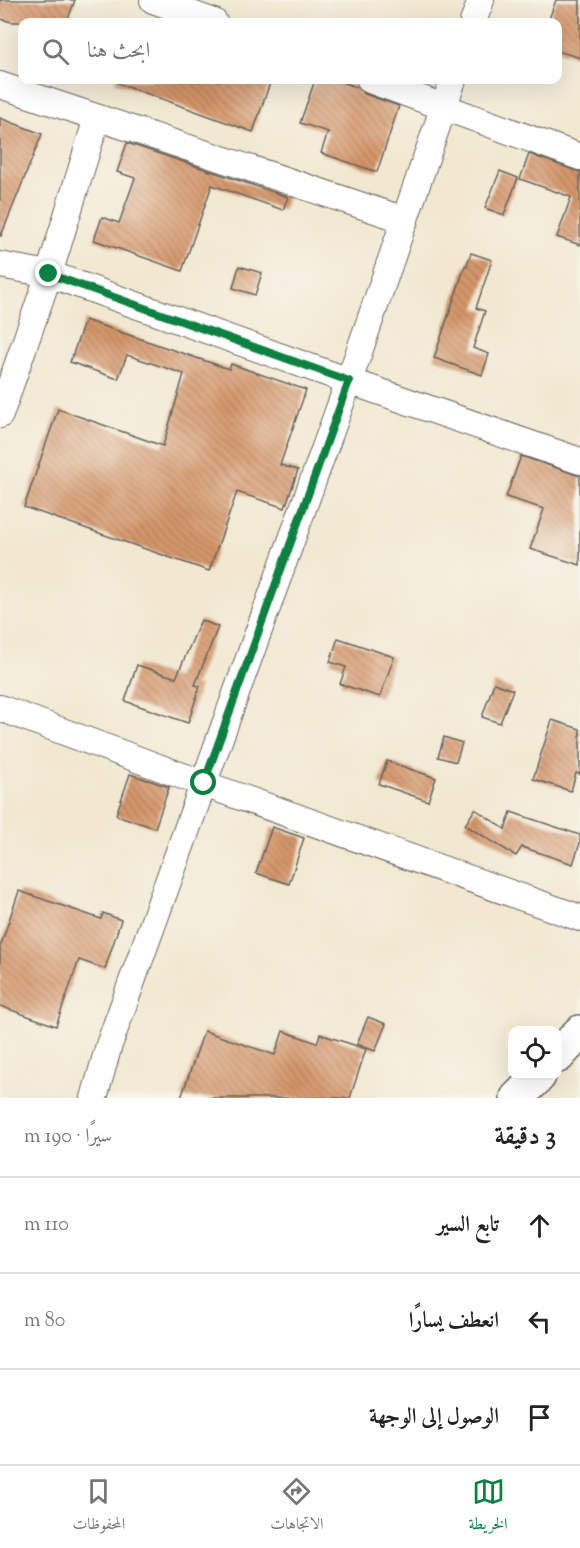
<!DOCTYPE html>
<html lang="ar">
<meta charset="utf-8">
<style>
:root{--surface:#fff;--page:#f2f2f2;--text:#222;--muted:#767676;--line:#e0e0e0;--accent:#0b8043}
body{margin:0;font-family:"Sorts Mill Goudy",Amiri,serif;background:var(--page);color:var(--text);direction:rtl}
.controls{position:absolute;right:18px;bottom:18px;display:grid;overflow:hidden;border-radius:12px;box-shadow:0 6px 24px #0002}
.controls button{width:54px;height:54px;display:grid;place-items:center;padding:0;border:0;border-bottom:2px solid var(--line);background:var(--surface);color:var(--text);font:30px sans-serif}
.stop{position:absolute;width:18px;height:18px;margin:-14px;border:4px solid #0b8043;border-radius:50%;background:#fff}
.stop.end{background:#0b8043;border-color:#fff;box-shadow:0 2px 6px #0008}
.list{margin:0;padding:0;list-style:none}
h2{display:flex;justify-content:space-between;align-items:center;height:78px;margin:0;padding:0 24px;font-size:26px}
h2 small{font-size:20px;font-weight:400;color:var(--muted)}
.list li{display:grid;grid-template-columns:39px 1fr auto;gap:18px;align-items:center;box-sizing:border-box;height:96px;padding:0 24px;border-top:2px solid var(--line)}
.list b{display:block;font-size:22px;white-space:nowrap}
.list em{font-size:20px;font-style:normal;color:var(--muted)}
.icon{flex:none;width:33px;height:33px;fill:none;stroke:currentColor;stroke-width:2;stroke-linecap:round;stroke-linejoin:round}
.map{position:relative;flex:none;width:580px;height:1098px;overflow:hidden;direction:ltr}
.search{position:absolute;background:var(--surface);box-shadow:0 6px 24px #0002;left:18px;right:18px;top:18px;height:66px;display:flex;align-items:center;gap:15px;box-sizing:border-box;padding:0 21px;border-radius:12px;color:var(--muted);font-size:22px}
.sheet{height:366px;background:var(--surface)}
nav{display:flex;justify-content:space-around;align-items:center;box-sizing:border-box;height:84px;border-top:2px solid var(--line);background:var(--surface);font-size:16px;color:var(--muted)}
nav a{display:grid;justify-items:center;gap:3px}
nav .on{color:var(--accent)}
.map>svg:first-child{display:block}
</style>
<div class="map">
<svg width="580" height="1098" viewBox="0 0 580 1098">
<defs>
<pattern id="building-back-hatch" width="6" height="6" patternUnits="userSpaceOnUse" patternTransform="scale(1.5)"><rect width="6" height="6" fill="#d5966a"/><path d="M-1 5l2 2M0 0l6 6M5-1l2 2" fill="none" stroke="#ac7a56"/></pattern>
</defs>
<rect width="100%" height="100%" fill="#f7f3e8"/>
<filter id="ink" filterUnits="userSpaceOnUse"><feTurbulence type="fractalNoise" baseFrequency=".0167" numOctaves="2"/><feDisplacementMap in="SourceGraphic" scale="12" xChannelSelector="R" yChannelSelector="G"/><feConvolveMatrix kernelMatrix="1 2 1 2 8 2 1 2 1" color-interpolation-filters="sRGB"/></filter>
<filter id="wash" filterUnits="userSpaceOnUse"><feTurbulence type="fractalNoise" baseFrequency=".008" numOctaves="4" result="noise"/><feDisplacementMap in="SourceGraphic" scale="24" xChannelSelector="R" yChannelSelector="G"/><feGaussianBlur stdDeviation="1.35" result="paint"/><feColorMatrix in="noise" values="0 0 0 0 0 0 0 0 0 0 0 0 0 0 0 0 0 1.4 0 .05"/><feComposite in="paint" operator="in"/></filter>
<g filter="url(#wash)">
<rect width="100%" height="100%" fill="#f2e8d1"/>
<g id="blocks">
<g fill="url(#building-back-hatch)">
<polygon points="0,0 75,0 67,22 12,22 0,19"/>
<polygon points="556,0 580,0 580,58 558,51 558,22 548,22"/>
<polygon points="115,80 271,80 253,132 115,82"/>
<polygon points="315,80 335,80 357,87 365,94 399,106 377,172 321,153 328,132 300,123"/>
<polygon points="0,118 42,134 1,236 0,236"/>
<polygon points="127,143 288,197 283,210 212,185 182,271 94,240 102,217 119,223 135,178 117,172"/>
<polygon points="529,154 580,172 580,245 557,237 571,197 520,179"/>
<polygon points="500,171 518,178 504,215 485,208"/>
<polygon points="471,253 492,260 476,308 485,311 473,348 489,354 482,375 434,358 465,266 466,267"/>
<polygon points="239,266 262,273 255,295 233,288"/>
<polygon points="85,320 229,369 231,364 306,390 280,465 298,470 285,508 237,492 209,571 24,507 58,409 163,446 184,374 127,355 118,379 70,362"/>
<polygon points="521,456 580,476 580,565 530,549 544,509 506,497"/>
<polygon points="201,620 218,627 195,685 200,686 188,723 125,701 137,665 176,678"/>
<polygon points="338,638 394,657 380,697 340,684 346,667 330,662"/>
<polygon points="494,683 513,690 500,723 482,717"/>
<polygon points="552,720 580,729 580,774 576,773 571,791 533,779"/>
<polygon points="444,737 462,743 456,762 438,757"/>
<polygon points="387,761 436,778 428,801 379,784"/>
<polygon points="130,774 169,787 155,828 116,815"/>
<polygon points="475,809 505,829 511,812 580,835 580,843 573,864 522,847 516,856 465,825"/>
<polygon points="272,827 304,838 289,884 256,873"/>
<polygon points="19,891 101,919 103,913 121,920 105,969 79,960 56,1026 0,1006 0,947"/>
<polygon points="368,1017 386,1024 375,1051 357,1044"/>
<polygon points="204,1031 275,1055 283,1031 317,1043 320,1034 366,1049 350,1098 181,1098"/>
</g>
</g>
</g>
<g filter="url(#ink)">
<use href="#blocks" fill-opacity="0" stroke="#67635b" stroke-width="1.5"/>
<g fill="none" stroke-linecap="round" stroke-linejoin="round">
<defs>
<g id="street">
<polyline points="153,0 214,22"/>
<polyline points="473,22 481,0"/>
<polyline points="370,80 580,157"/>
<polyline points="0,85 405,220"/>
<polyline points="0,265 49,274 349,381 580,461"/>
<polyline points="0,415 49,274 97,118"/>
<polyline points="0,708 204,784 580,918"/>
<polyline points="94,1098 109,1045 349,381 453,80"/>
</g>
<g id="secondary">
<polyline points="558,1056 580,1032"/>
<polyline points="517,1098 539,1076"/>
</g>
</defs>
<use href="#street" stroke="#67635b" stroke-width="28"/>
<use href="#secondary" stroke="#67635b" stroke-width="36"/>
<use href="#street" stroke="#fff" stroke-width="26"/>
<use href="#secondary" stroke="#fff" stroke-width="33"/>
</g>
</g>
<g fill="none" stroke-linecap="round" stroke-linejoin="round" filter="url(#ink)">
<polyline stroke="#0b8043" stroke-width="8" points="49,274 349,381 204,783"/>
</g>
</svg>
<div class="controls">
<button><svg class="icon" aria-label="locate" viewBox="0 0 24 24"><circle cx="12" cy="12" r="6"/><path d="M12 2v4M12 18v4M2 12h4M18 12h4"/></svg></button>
</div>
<div class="stop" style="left:204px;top:783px"></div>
<div class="stop end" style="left:49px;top:274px"></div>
<div class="search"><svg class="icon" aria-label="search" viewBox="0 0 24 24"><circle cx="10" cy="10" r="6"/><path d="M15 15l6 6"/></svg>ابحث هنا</div>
</div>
<section class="sheet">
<h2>3 دقيقة<small>سيرًا · 190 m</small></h2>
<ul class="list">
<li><svg class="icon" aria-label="ahead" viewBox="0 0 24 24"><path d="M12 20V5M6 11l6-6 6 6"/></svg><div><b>تابع السير</b></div><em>110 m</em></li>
<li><svg class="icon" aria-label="left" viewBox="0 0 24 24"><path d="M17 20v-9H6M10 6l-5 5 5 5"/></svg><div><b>انعطف يسارًا</b></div><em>80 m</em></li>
<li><svg class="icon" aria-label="arrive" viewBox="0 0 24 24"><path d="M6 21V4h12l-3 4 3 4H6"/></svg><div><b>الوصول إلى الوجهة</b></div></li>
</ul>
</section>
<nav>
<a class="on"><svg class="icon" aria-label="map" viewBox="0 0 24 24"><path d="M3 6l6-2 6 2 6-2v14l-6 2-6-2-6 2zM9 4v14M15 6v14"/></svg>الخريطة</a>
<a><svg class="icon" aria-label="directions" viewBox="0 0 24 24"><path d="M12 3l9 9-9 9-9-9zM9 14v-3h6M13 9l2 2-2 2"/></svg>الاتجاهات</a>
<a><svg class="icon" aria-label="saved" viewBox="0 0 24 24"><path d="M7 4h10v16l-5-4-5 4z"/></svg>المحفوظات</a>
</nav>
